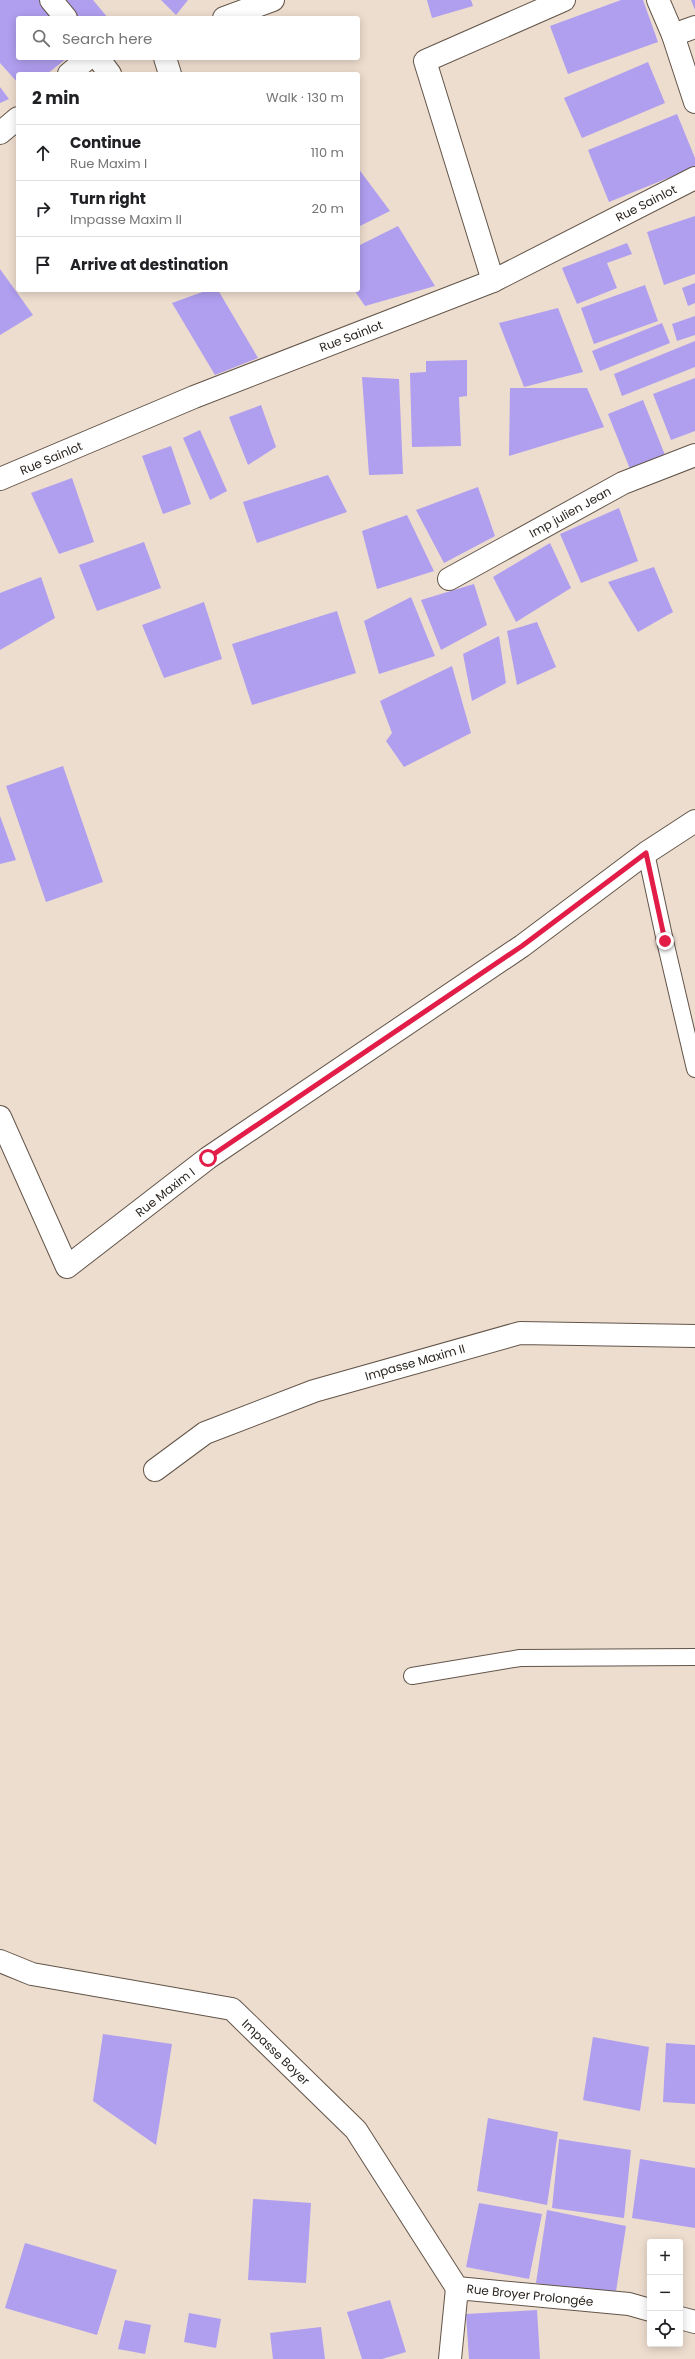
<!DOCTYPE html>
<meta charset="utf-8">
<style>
:root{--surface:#fff;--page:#f6f6f6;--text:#202124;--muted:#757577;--line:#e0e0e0}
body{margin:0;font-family:Poppins,sans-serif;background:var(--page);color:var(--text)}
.controls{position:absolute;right:12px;bottom:12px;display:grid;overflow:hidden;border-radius:4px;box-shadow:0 2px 10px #0003}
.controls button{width:36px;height:36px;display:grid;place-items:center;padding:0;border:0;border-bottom:1px solid var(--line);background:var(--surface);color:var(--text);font:20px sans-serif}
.stop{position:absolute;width:12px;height:12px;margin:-9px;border:3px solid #e11d48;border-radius:50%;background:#fff}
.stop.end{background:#e11d48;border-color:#fff;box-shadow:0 1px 4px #0008}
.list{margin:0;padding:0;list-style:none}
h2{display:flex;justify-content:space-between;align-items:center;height:52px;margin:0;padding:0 16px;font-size:17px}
h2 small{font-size:13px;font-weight:400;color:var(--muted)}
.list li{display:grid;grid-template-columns:26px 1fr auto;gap:12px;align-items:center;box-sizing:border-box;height:56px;padding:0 16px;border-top:1px solid var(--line)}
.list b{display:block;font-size:15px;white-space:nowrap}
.list p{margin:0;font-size:13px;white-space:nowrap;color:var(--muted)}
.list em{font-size:13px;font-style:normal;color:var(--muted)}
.icon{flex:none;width:22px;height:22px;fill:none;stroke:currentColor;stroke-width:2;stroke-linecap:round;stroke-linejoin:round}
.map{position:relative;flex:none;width:695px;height:2359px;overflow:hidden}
.search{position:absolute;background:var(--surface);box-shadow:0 2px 10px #0003;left:16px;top:16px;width:344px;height:44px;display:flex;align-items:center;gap:10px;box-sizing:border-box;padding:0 14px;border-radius:4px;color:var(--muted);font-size:15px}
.panel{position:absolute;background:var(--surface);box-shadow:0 2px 10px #0003;left:16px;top:72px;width:344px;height:220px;border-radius:4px}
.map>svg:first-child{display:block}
</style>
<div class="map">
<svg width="695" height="2359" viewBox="0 0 695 2359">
<rect width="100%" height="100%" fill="#edddcf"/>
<g fill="#b09eef">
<polygon points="0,0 93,0 108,18 18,18 18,58 67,58 47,74 18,74 18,83 0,63"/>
<polygon points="161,0 188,0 176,15"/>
<polygon points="427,0 471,0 473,6 432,18"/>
<polygon points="621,0 643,0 658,42 568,74 550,26"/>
<polygon points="691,0 695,0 695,10"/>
<polygon points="648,62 665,103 582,138 564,98"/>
<polygon points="0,87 9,99 0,103"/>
<polygon points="677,114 695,158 695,167 609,202 588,150"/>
<polygon points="358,168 390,211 358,227"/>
<polygon points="695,216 695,274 664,285 647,232"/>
<polygon points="398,226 435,286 365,306 354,290 358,290 358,246"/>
<polygon points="627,243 632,254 607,263 617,288 577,304 562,268"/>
<polygon points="0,269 33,315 0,335"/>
<polygon points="695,283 695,303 688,306 682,288"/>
<polygon points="645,285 658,321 594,344 581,308"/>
<polygon points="208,290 218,290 258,358 215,375 172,303"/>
<polygon points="558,308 583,372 524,387 499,323"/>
<polygon points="695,316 695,335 677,341 672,324"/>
<polygon points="662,323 670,343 600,371 592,351"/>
<polygon points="695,341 695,367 622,396 614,374"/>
<polygon points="467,360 467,396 459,397 461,446 412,447 410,373 426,372 426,361"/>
<polygon points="362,377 399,379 403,474 369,475"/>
<polygon points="695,378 695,431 671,440 653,394"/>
<polygon points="510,388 587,388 604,427 509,456"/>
<polygon points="643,400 665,455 630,469 608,414"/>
<polygon points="261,405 276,447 248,465 229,417"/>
<polygon points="200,430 227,491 210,500 183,438"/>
<polygon points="171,446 191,504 163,514 142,456"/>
<polygon points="328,475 347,512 257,543 243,502"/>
<polygon points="72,478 94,542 59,554 31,493"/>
<polygon points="478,487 495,536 444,563 416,510"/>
<polygon points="619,508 638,561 581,583 560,534"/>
<polygon points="407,515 434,571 377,589 362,531"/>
<polygon points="144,542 161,588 97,611 79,565"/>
<polygon points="550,543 571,588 516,622 493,577"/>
<polygon points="654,567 673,612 638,632 608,582"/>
<polygon points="41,577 55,618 0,650 0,593"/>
<polygon points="474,584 487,625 441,650 421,600"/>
<polygon points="411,597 435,656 379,674 364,621"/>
<polygon points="204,602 222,659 164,678 142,625"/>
<polygon points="337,611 356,673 252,705 232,644"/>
<polygon points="537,622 556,667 517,685 507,631"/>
<polygon points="499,636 506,683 472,701 463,654"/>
<polygon points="452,666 471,733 404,767 386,741 392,733 380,701"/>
<polygon points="63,766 103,882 46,902 6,786"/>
<polygon points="0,816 16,860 0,864"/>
<polygon points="103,2034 172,2044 156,2145 93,2101"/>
<polygon points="593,2037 649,2047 640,2111 583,2100"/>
<polygon points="666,2043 695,2045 695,2104 663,2102"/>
<polygon points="488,2118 558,2132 547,2205 477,2191"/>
<polygon points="559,2139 631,2150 624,2218 552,2208"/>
<polygon points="640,2159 695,2168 695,2228 632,2218"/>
<polygon points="253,2199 311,2203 306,2283 248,2280"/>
<polygon points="479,2203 542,2214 529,2279 466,2267"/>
<polygon points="547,2210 626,2226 615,2298 536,2283"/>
<polygon points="25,2243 117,2270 97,2335 5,2308"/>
<polygon points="390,2300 406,2352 382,2359 362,2359 347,2312"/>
<polygon points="537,2310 540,2359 469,2359 466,2314"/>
<polygon points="189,2313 221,2319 216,2348 184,2342"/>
<polygon points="125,2320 151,2325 145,2354 118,2349"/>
<polygon points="321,2327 325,2359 273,2359 270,2333"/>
</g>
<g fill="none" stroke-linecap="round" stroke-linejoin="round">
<defs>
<g id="lane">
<polyline points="646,853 665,941 695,1069"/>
<polyline points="412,1676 520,1658 695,1657"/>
</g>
<g id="street">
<polyline points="51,0 66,18"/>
<polyline points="658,0 673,35 695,102"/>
<polyline points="224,18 273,0"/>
<polyline points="673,35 695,27"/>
<polyline points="98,58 110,74"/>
<polyline points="165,58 170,74"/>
<polyline points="69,74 88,58"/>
<polyline points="0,133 18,118"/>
<polyline points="493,281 425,61 564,0"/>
<polyline points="0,479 194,397 493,281 695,178"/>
<polyline points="449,579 623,483 695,455"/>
<polyline points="0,1117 67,1267 208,1158 522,946 646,853 695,821"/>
<polyline points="155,1470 205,1433 314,1391 520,1333 695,1336"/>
<polyline points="0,1961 32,1974 232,2009 356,2130 457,2288"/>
<polyline points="680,2318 695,2322"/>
<polyline points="450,2359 457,2288 629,2304 650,2310"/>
</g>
</defs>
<use href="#lane" stroke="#635549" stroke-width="18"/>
<use href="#street" stroke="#635549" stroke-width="24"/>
<use href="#lane" stroke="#fff" stroke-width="16"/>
<use href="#street" stroke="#fff" stroke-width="22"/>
</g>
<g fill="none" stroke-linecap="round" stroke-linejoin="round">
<polyline stroke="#e11d48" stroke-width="5" points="208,1158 522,946 646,853 665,941"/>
</g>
<g text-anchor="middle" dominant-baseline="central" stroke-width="3" stroke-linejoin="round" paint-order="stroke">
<g font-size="12" fill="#2a241f" stroke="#fff">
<text transform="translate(646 203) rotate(-27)">Rue Sainlot</text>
<text transform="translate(351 336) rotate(-21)">Rue Sainlot</text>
<text transform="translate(51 458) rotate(-23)">Rue Sainlot</text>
<text transform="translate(570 512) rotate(-29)">Imp julien Jean</text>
<text transform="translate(165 1192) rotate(-38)">Rue Maxim I</text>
<text transform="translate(415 1362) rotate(-16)">Impasse Maxim II</text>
<text transform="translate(276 2052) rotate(44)">Impasse Boyer</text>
<text transform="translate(530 2295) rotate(6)">Rue Broyer Prolongée</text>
</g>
</g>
</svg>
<div class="controls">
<button>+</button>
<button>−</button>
<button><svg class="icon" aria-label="locate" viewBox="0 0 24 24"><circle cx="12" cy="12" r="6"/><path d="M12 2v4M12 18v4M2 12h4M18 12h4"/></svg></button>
</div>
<div class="stop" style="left:208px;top:1158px"></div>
<div class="stop end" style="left:665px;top:941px"></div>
<div class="search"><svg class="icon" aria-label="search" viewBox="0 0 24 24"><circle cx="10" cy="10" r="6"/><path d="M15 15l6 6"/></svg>Search here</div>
<section class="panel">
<h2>2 min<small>Walk · 130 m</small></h2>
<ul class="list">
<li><svg class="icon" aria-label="ahead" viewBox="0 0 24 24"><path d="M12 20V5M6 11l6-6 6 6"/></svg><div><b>Continue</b><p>Rue Maxim I</p></div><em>110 m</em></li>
<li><svg class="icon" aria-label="right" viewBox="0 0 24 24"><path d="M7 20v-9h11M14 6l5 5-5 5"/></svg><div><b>Turn right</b><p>Impasse Maxim II</p></div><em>20 m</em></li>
<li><svg class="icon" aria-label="arrive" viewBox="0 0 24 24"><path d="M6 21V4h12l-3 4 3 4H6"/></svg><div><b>Arrive at destination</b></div></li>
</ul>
</section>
</div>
